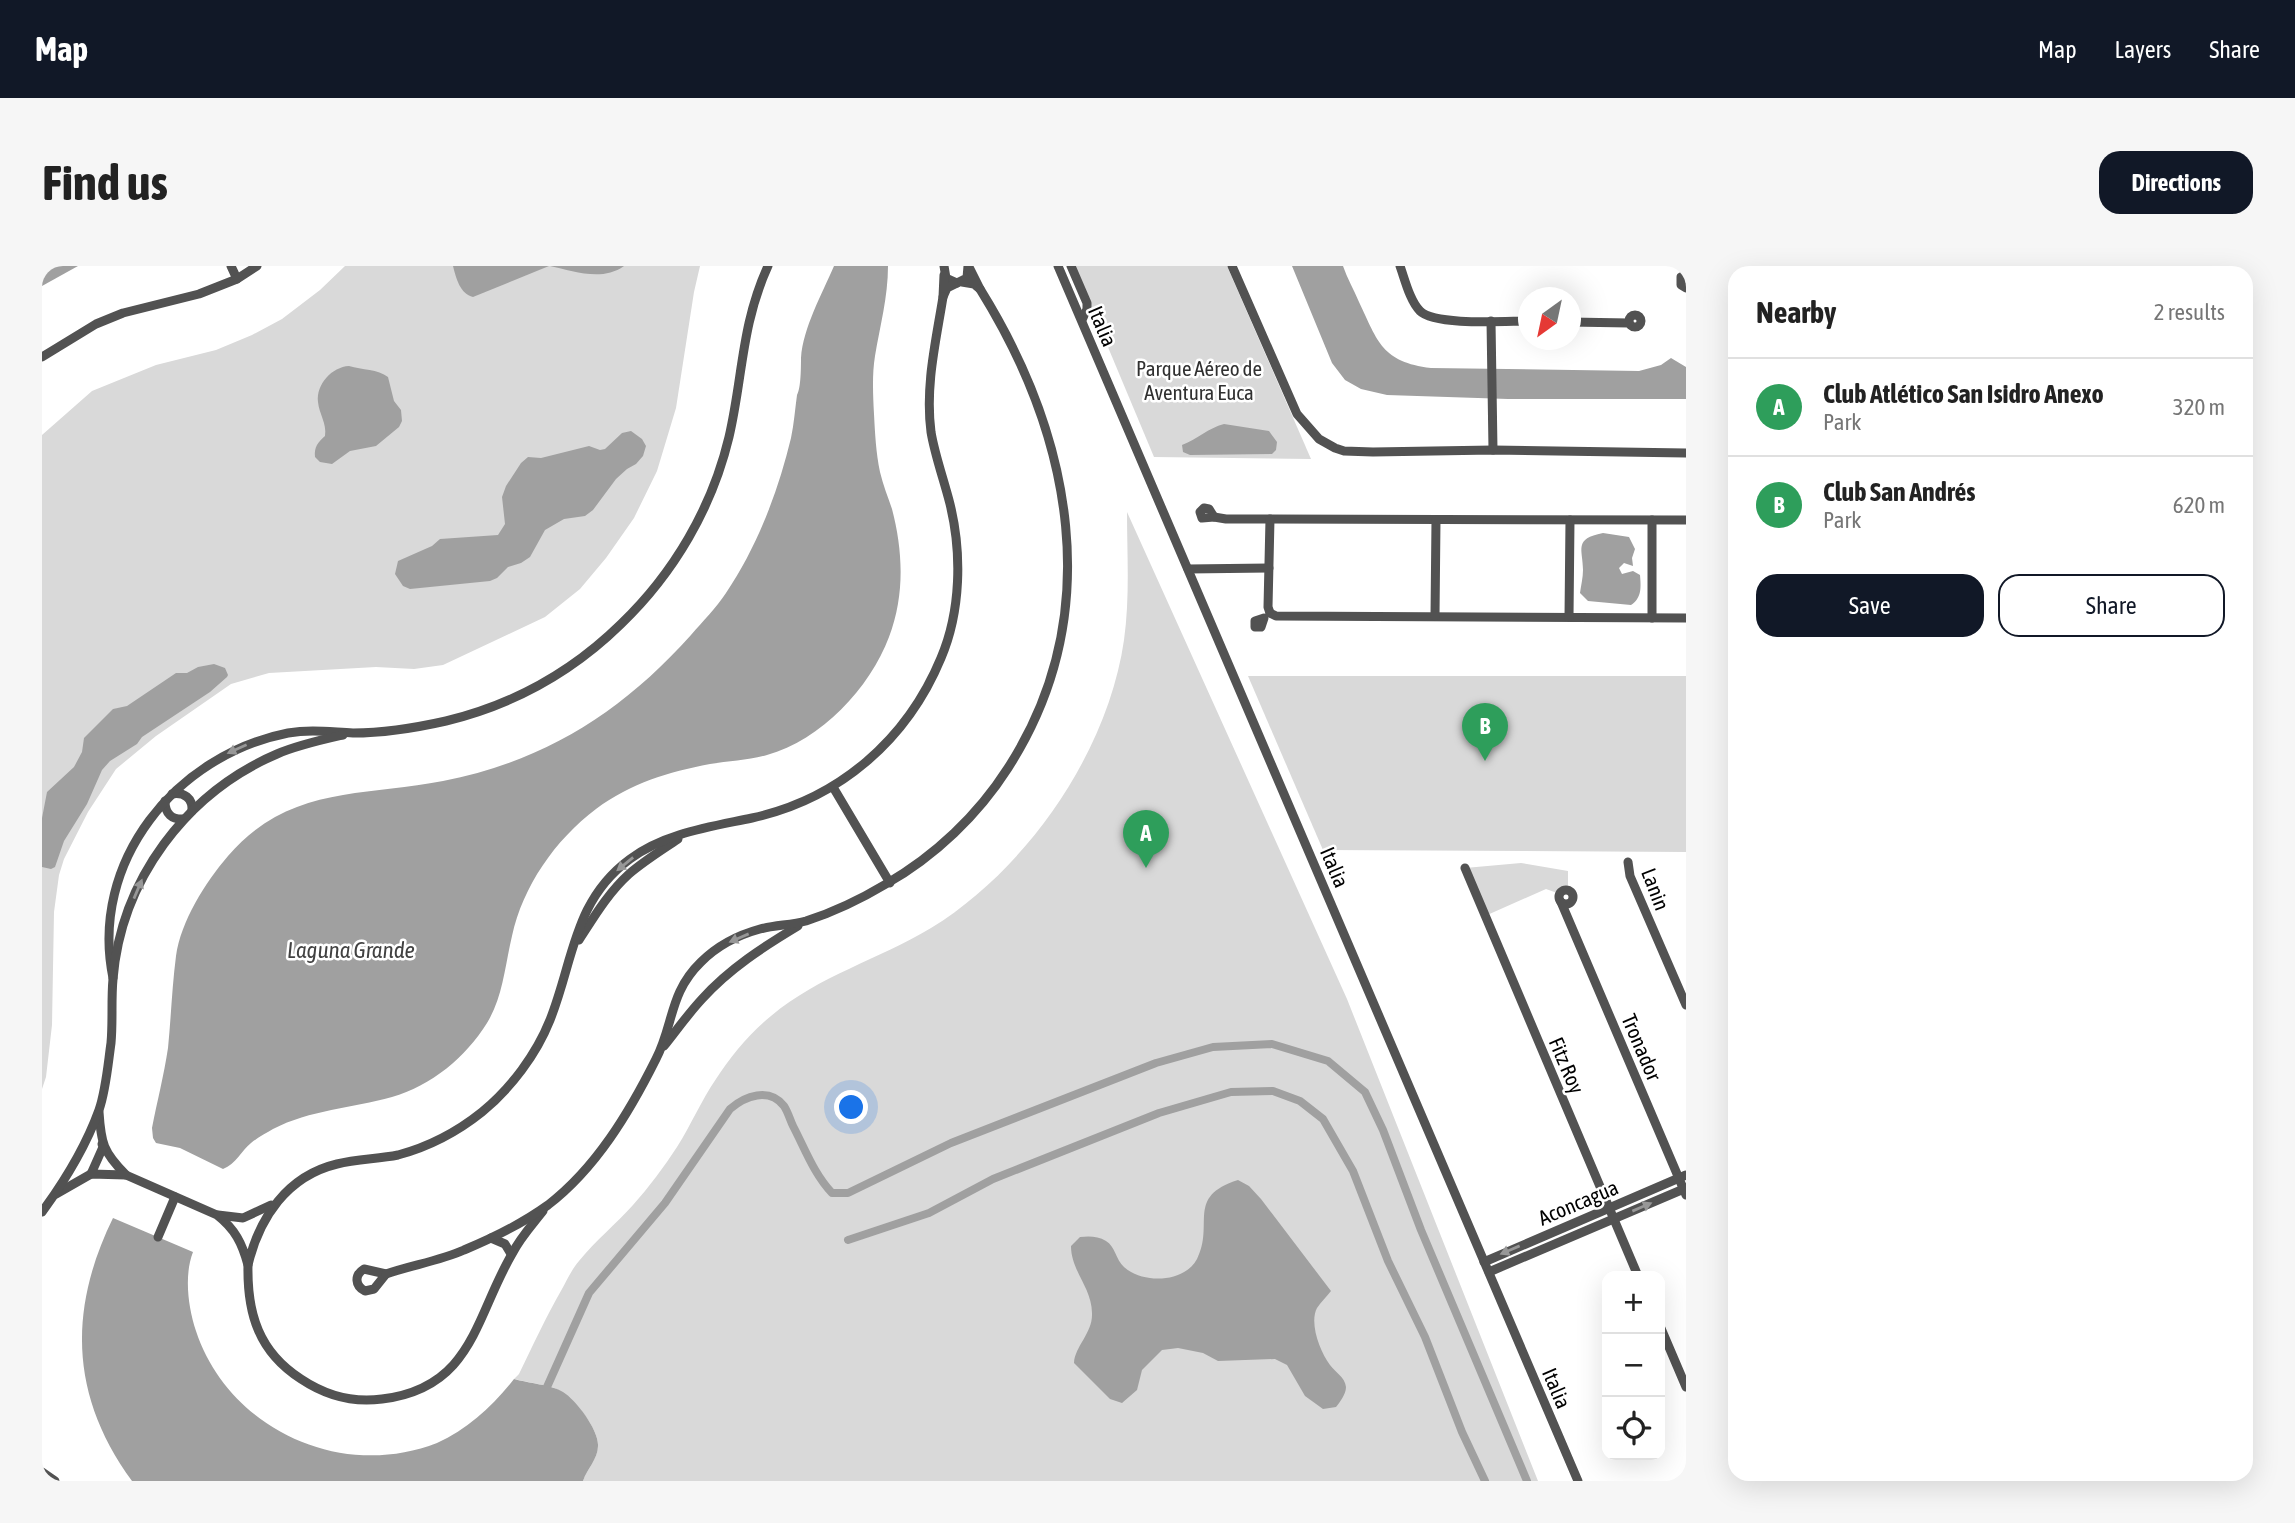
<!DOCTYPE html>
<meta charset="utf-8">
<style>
:root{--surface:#fff;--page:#f6f6f6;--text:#222;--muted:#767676;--line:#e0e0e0;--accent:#111827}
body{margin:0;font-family:"Asap Condensed",sans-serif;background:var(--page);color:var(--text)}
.controls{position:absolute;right:21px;bottom:21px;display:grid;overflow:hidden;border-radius:14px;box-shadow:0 7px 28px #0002}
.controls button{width:63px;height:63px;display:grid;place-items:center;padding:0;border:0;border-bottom:2px solid var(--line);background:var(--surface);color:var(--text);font:35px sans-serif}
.compass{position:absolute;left:1476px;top:21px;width:63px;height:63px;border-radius:50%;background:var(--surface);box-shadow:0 7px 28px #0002;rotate:213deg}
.you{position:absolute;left:810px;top:842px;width:24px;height:24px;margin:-18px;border:5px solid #fff;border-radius:50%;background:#1a73e8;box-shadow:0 0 0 10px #1a73e833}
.badge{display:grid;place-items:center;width:46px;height:46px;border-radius:50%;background:var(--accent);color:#fff;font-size:23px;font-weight:700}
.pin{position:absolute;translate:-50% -58px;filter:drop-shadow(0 2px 4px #0008)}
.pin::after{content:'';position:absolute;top:37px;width:24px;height:21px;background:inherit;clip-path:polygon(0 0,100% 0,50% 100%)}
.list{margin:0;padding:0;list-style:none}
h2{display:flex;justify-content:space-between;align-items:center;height:91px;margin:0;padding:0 28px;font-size:30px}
h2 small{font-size:23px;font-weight:400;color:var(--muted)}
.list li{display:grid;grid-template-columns:46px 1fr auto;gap:21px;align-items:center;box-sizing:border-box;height:98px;padding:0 28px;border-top:2px solid var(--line)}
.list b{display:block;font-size:26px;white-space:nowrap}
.list p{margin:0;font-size:23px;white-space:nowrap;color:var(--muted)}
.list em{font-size:23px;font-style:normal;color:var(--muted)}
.actions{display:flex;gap:14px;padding:21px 28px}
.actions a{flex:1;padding:16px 0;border:2px solid var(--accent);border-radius:21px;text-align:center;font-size:24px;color:var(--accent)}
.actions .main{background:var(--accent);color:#fff}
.icon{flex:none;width:38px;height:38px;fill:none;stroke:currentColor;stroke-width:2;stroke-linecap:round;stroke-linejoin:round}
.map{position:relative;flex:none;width:1644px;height:1215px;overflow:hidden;border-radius:21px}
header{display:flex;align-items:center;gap:42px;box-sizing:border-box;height:98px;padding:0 35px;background:var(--accent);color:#fff}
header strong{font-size:33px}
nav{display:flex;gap:38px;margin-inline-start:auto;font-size:24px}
.intro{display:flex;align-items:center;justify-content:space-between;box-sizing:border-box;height:168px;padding:0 42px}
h1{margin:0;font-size:49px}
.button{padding:18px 32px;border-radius:21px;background:var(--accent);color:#fff;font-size:24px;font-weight:700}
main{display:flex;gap:42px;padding:0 42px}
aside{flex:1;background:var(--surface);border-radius:21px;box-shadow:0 7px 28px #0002}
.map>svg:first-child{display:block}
</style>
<header>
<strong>Map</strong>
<nav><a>Map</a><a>Layers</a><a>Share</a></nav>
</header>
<div class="intro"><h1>Find us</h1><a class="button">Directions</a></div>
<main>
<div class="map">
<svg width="1644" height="1215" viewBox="0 0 1644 1215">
<rect width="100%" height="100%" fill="#fff"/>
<g fill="#d9d9d9">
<polygon points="303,0 658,0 652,26 634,142 615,205 592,252 564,292 538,323 503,351 401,399 372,403 334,401 227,407 189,418 114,470 74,503 46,546 22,593 17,609 12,646 10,759 4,811 0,823 0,169 50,125 114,99 174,84 210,69 240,53 278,24"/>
<polygon points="1032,0 1185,0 1269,193 1112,191"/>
<path d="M1085,246L1305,733L1496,1215H541C545,1203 556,1193 556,1180C557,1161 528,1127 510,1121C498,1118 484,1116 472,1113L477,1108C491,1079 504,1051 520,1023C525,1014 530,1003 537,995C553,975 574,958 591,939C607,921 622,901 635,881C649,859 659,835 674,813C688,791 708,767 729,750C778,709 836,694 889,662C985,603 1066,486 1082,374C1088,331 1085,288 1085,246Z"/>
<polygon points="1206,410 1644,410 1644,586 1281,584"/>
<polygon points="1479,597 1526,605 1526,624 1518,628 1504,623 1443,650 1423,602"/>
</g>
<g fill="#a0a0a0">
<polygon points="0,0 36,0 0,20"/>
<path d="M411,0H507L431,31C418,28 414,12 411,0Z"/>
<path d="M508,0H582C560,16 531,5 508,0Z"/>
<path d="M792,0H846C846,31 838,60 833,90C830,108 831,129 832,148C833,167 834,187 838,206C841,219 846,231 850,243C861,285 863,329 847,371C828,422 779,474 725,489C707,494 687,495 668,498C626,506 589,517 554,543C513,574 481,620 470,670C463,699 461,731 445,757C424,791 389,820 350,831C310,842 268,844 231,863C224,867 215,872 209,877C199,885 194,898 181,903L138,882L114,877L111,872L110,862C115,836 122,809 126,782C129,752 130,721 134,690C139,655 163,617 186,590C247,519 320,531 401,515C503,495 580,446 649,369C661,355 674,342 684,327C715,281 736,226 749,172C752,158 753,143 755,129C759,122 759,101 759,92C761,62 780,28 792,0Z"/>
<path d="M1250,0H1301C1305,12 1312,24 1317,36C1336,76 1340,96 1389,102L1597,105L1619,99L1629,92L1644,101V133H1466L1345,129L1319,123L1303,114L1290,97Z"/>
<path d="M307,100C320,104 336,103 346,111L352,135L359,144L360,155L357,161L334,180L308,185L290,198L278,196L273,191C272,181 276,176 283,170C285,157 277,148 276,136C274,118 290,101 307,100Z"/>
<path d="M1182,158L1227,165L1235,176L1234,184L1230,188L1148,189L1141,186L1140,179C1156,173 1166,162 1182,158Z"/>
<polygon points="589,165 600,173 604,180 601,190 594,198 585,203 574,213 551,244 543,250 522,253 503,264 488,291 479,297 466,301 455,312 448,315 368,323 361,320 353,308 356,295 390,280 398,273 456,269 463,258 460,231 464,220 479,197 486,191 499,192 547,180 558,184 563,183 580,167"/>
<path d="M1561,267L1587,271L1593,283L1590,292L1591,300L1582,297L1577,302L1580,308L1591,305L1598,309C1599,321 1600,332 1589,339L1546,335L1538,327C1539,319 1541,312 1541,304C1541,283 1531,273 1561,267Z"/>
<polygon points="172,398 183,402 186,409 185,411 168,426 100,471 95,478 68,495 60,504 45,538 22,575 13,601 9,603 0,601 0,552 5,526 32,501 40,486 42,472 71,443 85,440 134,407 145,407 156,401"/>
<path d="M1196,914L1207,920L1219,933L1289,1025C1285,1030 1279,1036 1275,1042C1267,1057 1278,1086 1288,1099C1293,1106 1303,1111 1304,1121C1304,1128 1298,1136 1294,1141L1281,1143L1263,1130L1245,1099L1233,1093L1176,1095L1161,1087L1136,1082L1120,1084L1100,1104L1095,1124L1080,1137L1068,1133L1032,1097C1033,1080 1051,1067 1050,1047C1050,1022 1029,1005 1029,980L1038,971C1047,970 1056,970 1064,975C1073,980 1074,994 1082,1001C1101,1018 1142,1017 1155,993C1173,958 1143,931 1196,914Z"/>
<path d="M71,952L151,986C142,1009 146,1041 154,1065C186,1162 298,1215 395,1177C426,1163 451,1140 472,1113C486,1117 510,1119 521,1126C534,1134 557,1164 556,1180C556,1193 545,1203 541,1215H90C28,1130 26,1044 71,952Z"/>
</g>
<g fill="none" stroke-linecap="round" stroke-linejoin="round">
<g stroke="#a0a0a0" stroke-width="8">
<polyline points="806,974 887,947 951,913 1117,847 1189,826 1231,825 1258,835 1281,853 1311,905 1346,995 1383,1071 1420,1166 1443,1215"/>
<path d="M505,1121L547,1027L623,937L688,843C703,830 727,821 742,840C746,846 748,854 751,860C763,883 772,908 790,927H806L909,877L1114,797L1171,781L1230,778L1286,795L1323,826L1341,864L1379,964L1485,1215"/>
</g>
<g stroke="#525252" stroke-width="9">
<polyline points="189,0 195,13"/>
<polyline points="902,0 904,12 915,17 925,12 926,0"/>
<polyline points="1016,0 1536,1215"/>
<polyline points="1029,0 1045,37 1045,43 1040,54"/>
<polyline points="1190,0 1255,148 1277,173 1293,182 1302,185 1331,186 1451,184 1644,187"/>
<path d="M1358,0C1363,14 1368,35 1378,45C1393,60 1464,55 1486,55"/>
<polyline points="902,9 901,31 905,22 915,17"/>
<polyline points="1644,9 1639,11 1639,19 1644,22"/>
<polyline points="920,16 932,18 938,23 927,1"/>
<circle cx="1593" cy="55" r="6"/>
<polyline points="1449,55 1451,184"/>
<polyline points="1528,56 1587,57"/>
<polyline points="0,91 54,58 81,47 157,28 195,13 215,0"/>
<polygon points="1162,242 1167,243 1172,251 1160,252 1158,246"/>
<polyline points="1172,251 1184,253 1644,254"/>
<polyline points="1228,253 1226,341 1228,347"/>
<polyline points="1610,254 1610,352"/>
<polyline points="1146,303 1227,302"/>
<polyline points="1228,347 1234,350 1644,352"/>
<polyline points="1393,350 1394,254"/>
<polyline points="1527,351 1528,254"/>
<polygon points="1222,352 1219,361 1213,361 1213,355"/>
<polyline points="791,521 848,617"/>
<path d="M130,528C142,526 151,532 150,545"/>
<path d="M123,535C123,548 130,554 142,553"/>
<polyline points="1586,596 1588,610 1644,739"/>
<polyline points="1423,602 1596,1010"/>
<circle cx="1524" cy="631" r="7"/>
<polyline points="1519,636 1644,929"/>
<path d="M537,674C552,651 566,627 587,608C602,595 620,584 636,573"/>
<path d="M71,712C47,596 134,489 246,467C269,463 288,466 311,467C343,467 373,462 404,455C470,439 530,406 579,358C632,307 670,242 687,171C701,111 699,59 726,0"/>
<path d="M622,780C634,765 646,748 660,733C687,703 721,681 756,660"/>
<path d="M57,846C59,877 61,886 84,909"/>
<polyline points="49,908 61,881 60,878"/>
<path d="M14,928L49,908L84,909L175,949C193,963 200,977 206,999C217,952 245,910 295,898C315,893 336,893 356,889C386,881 415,866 440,846C469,822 494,789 508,754C532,694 531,635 588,593C623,567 668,561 710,552C797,533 865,474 899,392C919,345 920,287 908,238C902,214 893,190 889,166C883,120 894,75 901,31"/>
<path d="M0,946C22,916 44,880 57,844C64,824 66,798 69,777C71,755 69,734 71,713C79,614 144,527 235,488C256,479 279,474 301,469"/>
<polyline points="176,949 201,952 229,939"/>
<polyline points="116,971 133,931"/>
<polyline points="449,972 463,978 469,988"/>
<polyline points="1442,996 1644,909"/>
<path d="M206,999C205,1048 217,1086 259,1113C283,1129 311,1137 340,1133C431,1122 433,1051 470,988C478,972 490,959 501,945"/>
<path d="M322,1003L344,1008L332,1023L323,1025C313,1020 312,1009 322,1003Z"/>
<polyline points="1447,1006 1644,922"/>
<path d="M344,1008C370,999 397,995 422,984C451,972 481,957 506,939C554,902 587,847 614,793C632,758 627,727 659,696C675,680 696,669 718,663C733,659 749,659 764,655C792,646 819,633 844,618C893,590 936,549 966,502C1065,348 1030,171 938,23"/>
<polyline points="1618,1060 1644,1121"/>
<polyline points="0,1206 13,1215"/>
</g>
</g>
<defs><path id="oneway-solid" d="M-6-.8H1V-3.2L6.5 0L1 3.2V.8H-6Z" transform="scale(1.75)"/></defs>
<g fill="#979797">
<use href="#oneway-solid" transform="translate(195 483) rotate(156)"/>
<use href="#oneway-solid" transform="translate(583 598) rotate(141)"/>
<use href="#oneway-solid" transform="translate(96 623) rotate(-67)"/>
<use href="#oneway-solid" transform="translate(697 672) rotate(157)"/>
<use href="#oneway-solid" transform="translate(1600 941) rotate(-23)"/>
<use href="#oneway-solid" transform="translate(1468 984) rotate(157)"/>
</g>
<g text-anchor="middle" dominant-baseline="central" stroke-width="5" stroke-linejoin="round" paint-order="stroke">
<g font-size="21" fill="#000" stroke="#fff">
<text transform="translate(1061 60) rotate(67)">Italia</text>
<text transform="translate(1293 601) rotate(67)">Italia</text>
<text transform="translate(1614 623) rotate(69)">Lanin</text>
<text transform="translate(1600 781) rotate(67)">Tronador</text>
<text transform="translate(1525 799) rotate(67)">Fitz Roy</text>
<text transform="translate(1536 936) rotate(-23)">Aconcagua</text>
<text transform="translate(1515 1122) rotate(67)">Italia</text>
</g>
<g font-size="21" fill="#303030" stroke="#fff">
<text x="1157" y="102">Parque Aéreo de<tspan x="1157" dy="24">Aventura Euca</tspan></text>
</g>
<g font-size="23" font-style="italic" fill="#414141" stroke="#fff">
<text x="309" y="684">Laguna Grande</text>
</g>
</g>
</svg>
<div class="controls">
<button>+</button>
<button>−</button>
<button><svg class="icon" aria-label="locate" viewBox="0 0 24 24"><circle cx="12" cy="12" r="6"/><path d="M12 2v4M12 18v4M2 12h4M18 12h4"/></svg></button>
</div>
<svg class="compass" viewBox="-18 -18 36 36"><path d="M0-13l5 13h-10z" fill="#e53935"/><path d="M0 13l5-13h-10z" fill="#767676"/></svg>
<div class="you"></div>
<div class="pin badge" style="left:1104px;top:602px;background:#2e9e5b">A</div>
<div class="pin badge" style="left:1443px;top:495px;background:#2e9e5b">B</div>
</div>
<aside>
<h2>Nearby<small>2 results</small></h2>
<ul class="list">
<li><span class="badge" style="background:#2e9e5b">A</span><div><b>Club Atlético San Isidro Anexo</b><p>Park</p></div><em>320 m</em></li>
<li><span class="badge" style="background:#2e9e5b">B</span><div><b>Club San Andrés</b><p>Park</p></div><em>620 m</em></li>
</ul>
<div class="actions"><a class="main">Save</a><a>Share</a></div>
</aside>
</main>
